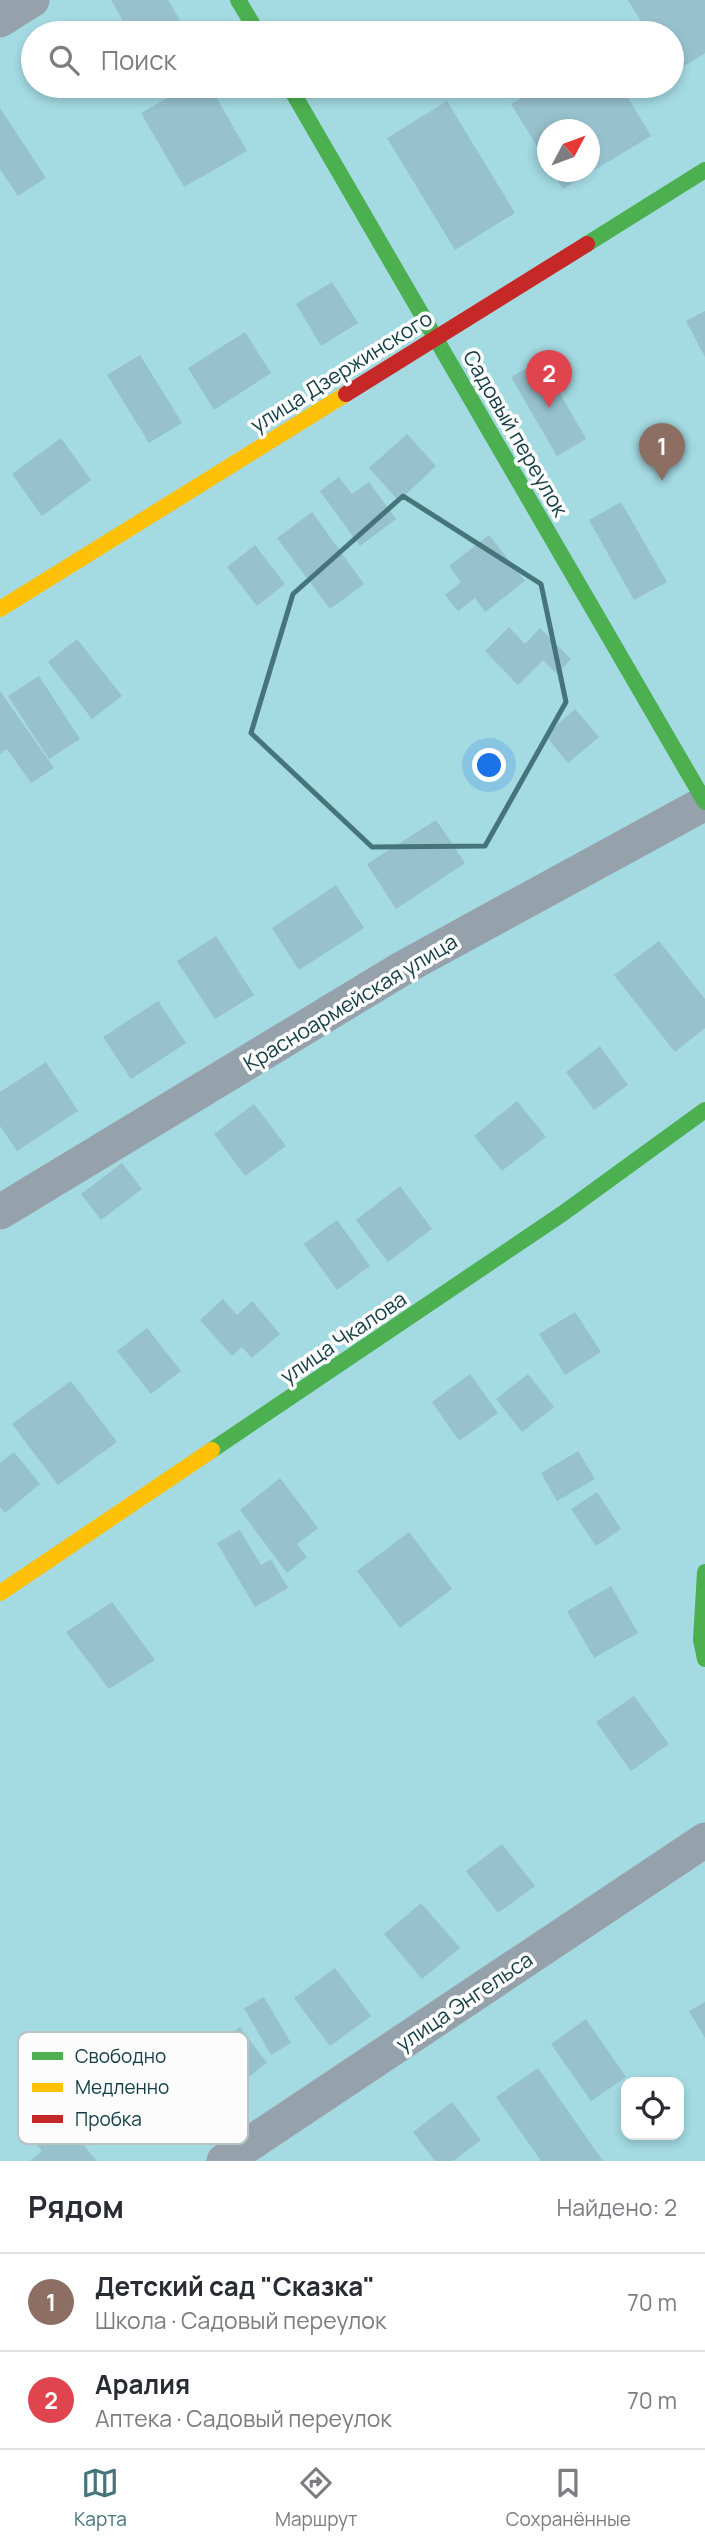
<!DOCTYPE html>
<html lang="ru">
<meta charset="utf-8">
<style>
:root{--surface:#fff;--page:#f7f7f7;--text:#2b2b33;--muted:#7c7c81;--line:#e1e1e2;--accent:#45747b}
body{margin:0;font-family:Manrope,sans-serif;background:var(--page);color:var(--text)}
.controls{position:absolute;right:21px;bottom:21px;display:grid;overflow:hidden;border-radius:14px;box-shadow:0 4px 10px #0003}
.controls button{width:63px;height:63px;display:grid;place-items:center;padding:0;border:0;border-bottom:2px solid var(--line);background:var(--surface);color:var(--text);font:35px sans-serif}
.compass{position:absolute;left:537px;top:119px;width:63px;height:63px;border-radius:50%;background:var(--surface);box-shadow:0 4px 10px #0003;rotate:49deg}
.you{position:absolute;left:490px;top:766px;width:24px;height:24px;margin:-18px;border:5px solid #fff;border-radius:50%;background:#1a73e8;box-shadow:0 0 0 10px #1a73e833}
.badge{display:grid;place-items:center;width:46px;height:46px;border-radius:50%;background:var(--accent);color:#fff;font-size:23px;font-weight:700}
.pin{position:absolute;translate:-50% -58px;filter:drop-shadow(0 2px 4px #0008)}
.pin::after{content:'';position:absolute;top:37px;width:24px;height:21px;background:inherit;clip-path:polygon(0 0,100% 0,50% 100%)}
.list{margin:0;padding:0;list-style:none}
h2{display:flex;justify-content:space-between;align-items:center;height:91px;margin:0;padding:0 28px;font-size:30px}
h2 small{font-size:23px;font-weight:400;color:var(--muted)}
.list li{display:grid;grid-template-columns:46px 1fr auto;gap:21px;align-items:center;box-sizing:border-box;height:98px;padding:0 28px;border-top:2px solid var(--line)}
.list b{display:block;font-size:26px;white-space:nowrap}
.list p{margin:0;font-size:23px;white-space:nowrap;color:var(--muted)}
.list em{font-size:23px;font-style:normal;color:var(--muted)}
.icon{flex:none;width:38px;height:38px;fill:none;stroke:currentColor;stroke-width:2;stroke-linecap:round;stroke-linejoin:round}
.map{position:relative;flex:none;width:705px;height:2161px;overflow:hidden}
.search{position:absolute;background:var(--surface);box-shadow:0 4px 10px #0003;left:21px;right:21px;top:21px;height:77px;display:flex;align-items:center;gap:18px;box-sizing:border-box;padding:0 24px;border-radius:38px;color:var(--muted);font-size:26px}
.sheet{height:287px;background:var(--surface)}
nav{display:flex;justify-content:space-around;align-items:center;box-sizing:border-box;height:98px;border-top:2px solid var(--line);background:var(--surface);font-size:19px;color:var(--muted)}
nav a{display:grid;justify-items:center;gap:4px}
nav .on{color:var(--accent)}
.map>svg:first-child{display:block}
</style>
<div class="map">
<svg width="705" height="2161" viewBox="0 0 705 2161">
<rect width="100%" height="100%" fill="#a4dae2"/>
<g fill="#97c2cd">
<polygon points="111,0 168,0 181,22 163,33 130,33"/>
<polygon points="628,0 705,0 705,53 673,73 672,33 648,33"/>
<polygon points="188,86 210,86 247,151 184,187 141,113"/>
<polygon points="542,86 621,86 651,136 563,189 552,172 590,172 590,130 548,130 548,164 511,104"/>
<polygon points="447,101 515,213 455,250 387,138"/>
<polygon points="0,108 46,178 18,196 0,169"/>
<polygon points="332,282 358,323 321,346 296,304"/>
<polygon points="705,311 705,357 686,321"/>
<polygon points="245,332 271,373 214,410 188,368"/>
<polygon points="140,355 182,423 149,443 107,375"/>
<polygon points="541,360 586,439 557,456 511,377"/>
<polygon points="407,434 436,466 399,501 369,468"/>
<polygon points="61,438 91,480 42,516 12,474"/>
<polygon points="339,477 352,494 369,482 396,519 360,546 320,491"/>
<polygon points="621,502 667,582 634,600 589,520"/>
<polygon points="312,512 364,584 330,609 277,538"/>
<polygon points="489,535 525,581 485,612 475,598 458,611 445,595 461,582 449,566"/>
<polygon points="255,545 285,584 257,606 227,567"/>
<polygon points="509,627 525,644 540,628 571,659 557,674 543,660 518,685 485,651"/>
<polygon points="77,639 122,696 92,719 48,662"/>
<polygon points="39,676 80,739 49,759 8,696"/>
<polygon points="0,691 54,768 31,783 7,749 0,754"/>
<polygon points="575,709 599,737 568,763 545,735"/>
<polygon points="436,820 465,863 396,909 367,864"/>
<polygon points="336,885 364,928 299,970 272,928"/>
<polygon points="216,936 254,995 215,1019 177,961"/>
<polygon points="659,941 705,999 705,1028 675,1052 614,975"/>
<polygon points="158,1001 186,1043 131,1079 103,1037"/>
<polygon points="600,1046 628,1085 594,1110 566,1072"/>
<polygon points="46,1062 78,1111 17,1151 0,1126 0,1092"/>
<polygon points="517,1101 546,1137 502,1171 474,1136"/>
<polygon points="254,1104 286,1146 245,1176 214,1134"/>
<polygon points="122,1163 142,1189 101,1220 81,1194"/>
<polygon points="400,1186 432,1229 388,1262 356,1220"/>
<polygon points="337,1220 370,1266 337,1290 304,1244"/>
<polygon points="223,1299 237,1315 252,1301 280,1334 252,1358 242,1347 232,1356 200,1320"/>
<polygon points="575,1312 601,1352 565,1375 539,1334"/>
<polygon points="147,1328 181,1371 151,1394 117,1351"/>
<polygon points="470,1374 498,1413 459,1441 432,1402"/>
<polygon points="528,1374 554,1407 522,1432 496,1399"/>
<polygon points="71,1381 117,1442 58,1485 12,1424"/>
<polygon points="578,1451 595,1479 557,1501 541,1473"/>
<polygon points="14,1452 40,1484 5,1513 0,1507 0,1463"/>
<polygon points="280,1478 318,1528 297,1544 307,1557 287,1573 240,1510"/>
<polygon points="597,1492 621,1529 596,1546 571,1509"/>
<polygon points="240,1530 261,1565 271,1559 288,1588 255,1607 217,1543"/>
<polygon points="409,1532 452,1589 400,1628 357,1571"/>
<polygon points="611,1586 638,1633 594,1658 567,1611"/>
<polygon points="112,1602 155,1660 109,1689 66,1632"/>
<polygon points="634,1696 669,1744 631,1771 596,1722"/>
<polygon points="502,1844 535,1886 498,1913 466,1871"/>
<polygon points="421,1903 460,1948 422,1979 384,1934"/>
<polygon points="335,1968 371,2016 330,2046 294,1998"/>
<polygon points="264,1997 291,2043 271,2055 244,2008"/>
<polygon points="705,2002 705,2038 689,2011"/>
<polygon points="586,2019 626,2077 591,2101 551,2044"/>
<polygon points="240,2027 267,2063 234,2088 207,2052"/>
<polygon points="538,2068 603,2161 541,2161 496,2097"/>
<polygon points="452,2102 481,2140 453,2161 435,2161 413,2132"/>
<polygon points="59,2116 97,2161 30,2161 42,2151 32,2139"/>
</g>
<g fill="none" stroke-linecap="round" stroke-linejoin="round">
<g stroke="#96a2ab" stroke-width="35">
<polyline points="0,20 32,0"/>
<polyline points="0,1212 403,968 705,803"/>
<polyline points="224,2161 705,1840"/>
</g>
<g stroke="#4caf50" stroke-width="16">
<polyline points="238,0 258,33"/>
<polyline points="289,86 705,802"/>
<polyline points="587,244 705,170"/>
<polyline points="212,1450 562,1214 705,1110"/>
<polyline points="705,1572 701,1640 705,1659"/>
</g>
<g stroke="#ffc107" stroke-width="16">
<polyline points="0,609 346,394"/>
<polyline points="0,1593 212,1450"/>
</g>
<polyline stroke="#c62828" stroke-width="16" points="346,394 587,244"/>
</g>
<path fill="none" stroke="#45747b" stroke-width="5" stroke-linejoin="round" d="M403,496L541,584L566,702L485,846L372,847L251,733L293,594Z"/>
<g text-anchor="middle" dominant-baseline="central" stroke-width="7" stroke-linejoin="round" paint-order="stroke">
<g font-size="21" fill="#123d43" stroke="#fcfcfc">
<text transform="translate(341 371) rotate(-32)">улица Дзержинского</text>
<text transform="translate(516 433) rotate(60)">Садовый переулок</text>
<text transform="translate(350 1002) rotate(-31)">Красноармейская улица</text>
<text transform="translate(343 1337) rotate(-34)">улица Чкалова</text>
<text transform="translate(464 2001) rotate(-34)">улица Энгельса</text>
</g>
</g>
<rect x="18" y="2032" width="230" height="112" rx="10" fill="#fcfcfc" stroke="#b6c3c4" stroke-width="2"/>
<rect x="32" y="2052" width="31" height="8" fill="#4caf50"/>
<rect x="32" y="2083" width="31" height="9" fill="#ffc107"/>
<rect x="32" y="2115" width="31" height="8" fill="#c62828"/>
<g font-size="19" fill="#123d43">
<text x="75" y="2063">Свободно</text>
<text x="75" y="2094">Медленно</text>
<text x="75" y="2126">Пробка</text>
</g>
</svg>
<div class="controls">
<button><svg class="icon" aria-label="locate" viewBox="0 0 24 24"><circle cx="12" cy="12" r="6"/><path d="M12 2v4M12 18v4M2 12h4M18 12h4"/></svg></button>
</div>
<svg class="compass" viewBox="-18 -18 36 36"><path d="M0-13l5 13h-10z" fill="#e53935"/><path d="M0 13l5-13h-10z" fill="#7c7c81"/></svg>
<div class="you"></div>
<div class="pin badge" style="left:662px;top:481px;background:#8d6e63">1</div>
<div class="pin badge" style="left:549px;top:408px;background:#e0444e">2</div>
<div class="search"><svg class="icon" aria-label="search" viewBox="0 0 24 24"><circle cx="10" cy="10" r="6"/><path d="M15 15l6 6"/></svg>Поиск</div>
</div>
<section class="sheet">
<h2>Рядом<small>Найдено: 2</small></h2>
<ul class="list">
<li><span class="badge" style="background:#8d6e63">1</span><div><b>Детский сад &quot;Сказка&quot;</b><p>Школа · Садовый переулок</p></div><em>70 m</em></li>
<li><span class="badge" style="background:#e0444e">2</span><div><b>Аралия</b><p>Аптека · Садовый переулок</p></div><em>70 m</em></li>
</ul>
</section>
<nav>
<a class="on"><svg class="icon" aria-label="map" viewBox="0 0 24 24"><path d="M3 6l6-2 6 2 6-2v14l-6 2-6-2-6 2zM9 4v14M15 6v14"/></svg>Карта</a>
<a><svg class="icon" aria-label="directions" viewBox="0 0 24 24"><path d="M12 3l9 9-9 9-9-9zM9 14v-3h6M13 9l2 2-2 2"/></svg>Маршрут</a>
<a><svg class="icon" aria-label="saved" viewBox="0 0 24 24"><path d="M7 4h10v16l-5-4-5 4z"/></svg>Сохранённые</a>
</nav>
